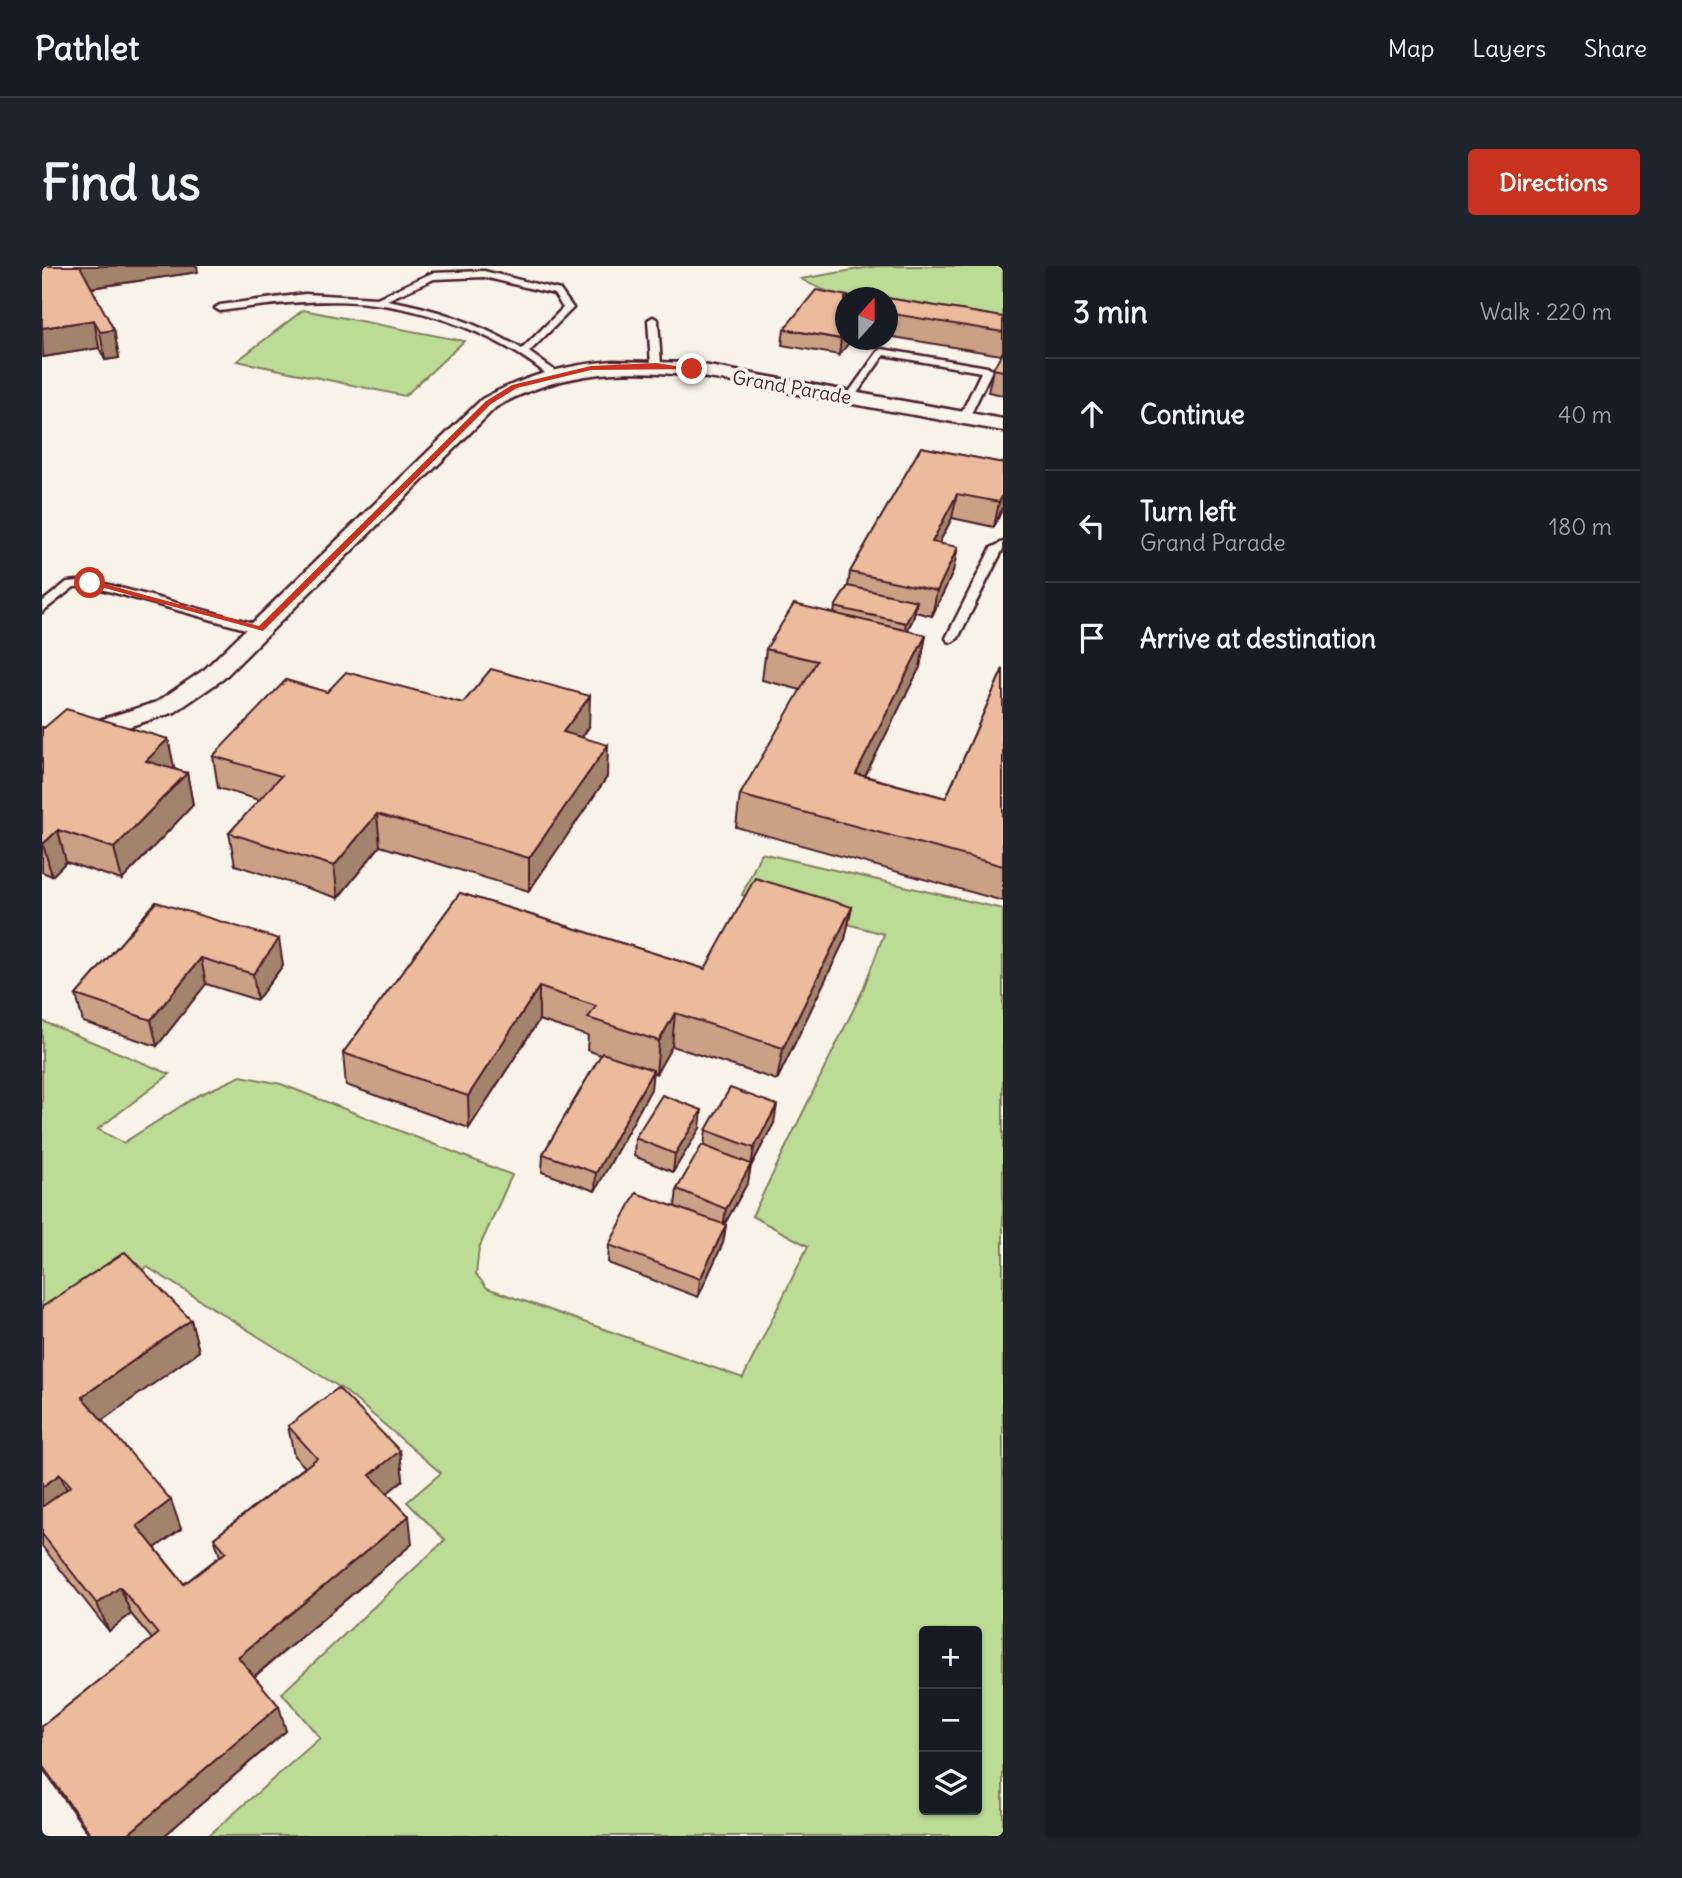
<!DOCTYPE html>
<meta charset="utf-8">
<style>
:root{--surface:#171b24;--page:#20242c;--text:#f1f3f6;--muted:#9ea1a6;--line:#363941;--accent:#c8321e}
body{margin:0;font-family:Delius,sans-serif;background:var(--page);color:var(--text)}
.controls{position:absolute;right:21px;bottom:21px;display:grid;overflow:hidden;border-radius:7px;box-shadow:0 2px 5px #0004}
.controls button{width:63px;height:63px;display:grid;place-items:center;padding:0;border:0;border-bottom:2px solid var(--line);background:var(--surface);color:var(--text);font:35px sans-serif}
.compass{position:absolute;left:793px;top:21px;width:63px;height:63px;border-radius:50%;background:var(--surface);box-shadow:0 2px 5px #0004;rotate:21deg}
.stop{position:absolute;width:21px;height:21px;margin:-16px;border:5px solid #c8321e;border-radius:50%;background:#fff}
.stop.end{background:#c8321e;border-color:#fff;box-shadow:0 2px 7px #0008}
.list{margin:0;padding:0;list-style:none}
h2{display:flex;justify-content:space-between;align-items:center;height:91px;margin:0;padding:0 28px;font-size:30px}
h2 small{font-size:23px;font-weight:400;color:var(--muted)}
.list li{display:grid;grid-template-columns:46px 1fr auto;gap:21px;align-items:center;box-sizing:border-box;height:112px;padding:0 28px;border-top:2px solid var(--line)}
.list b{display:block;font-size:26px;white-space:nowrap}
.list p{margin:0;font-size:23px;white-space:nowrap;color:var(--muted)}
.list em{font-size:23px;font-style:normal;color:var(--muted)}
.icon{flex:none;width:38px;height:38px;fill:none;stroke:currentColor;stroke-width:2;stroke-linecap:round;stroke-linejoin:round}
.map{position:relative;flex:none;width:961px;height:1570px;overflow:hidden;border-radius:7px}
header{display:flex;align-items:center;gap:42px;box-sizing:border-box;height:98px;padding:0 35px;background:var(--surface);border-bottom:2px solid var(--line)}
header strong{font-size:33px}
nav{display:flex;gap:38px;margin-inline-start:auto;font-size:24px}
.intro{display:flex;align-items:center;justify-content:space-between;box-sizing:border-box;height:168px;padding:0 42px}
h1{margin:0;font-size:49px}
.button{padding:18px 32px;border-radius:7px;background:var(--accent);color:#fff;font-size:24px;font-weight:700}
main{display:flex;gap:42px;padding:0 42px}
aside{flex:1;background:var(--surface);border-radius:7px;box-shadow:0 2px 5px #0004}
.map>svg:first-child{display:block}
</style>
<header>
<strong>Pathlet</strong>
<nav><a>Map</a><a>Layers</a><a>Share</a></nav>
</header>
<div class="intro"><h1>Find us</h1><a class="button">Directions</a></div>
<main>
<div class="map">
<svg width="961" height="1570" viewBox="0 0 961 1570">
<rect width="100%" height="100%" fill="#f7f3e8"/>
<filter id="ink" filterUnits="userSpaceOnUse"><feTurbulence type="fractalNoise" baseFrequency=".0143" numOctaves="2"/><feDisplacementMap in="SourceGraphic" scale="14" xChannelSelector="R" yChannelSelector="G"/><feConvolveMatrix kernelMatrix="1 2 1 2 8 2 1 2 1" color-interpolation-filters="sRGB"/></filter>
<g filter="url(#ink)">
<g fill="#bcdb94" stroke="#837d60" stroke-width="2" fill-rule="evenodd">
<path d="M834,0H961V53L846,36V32C808,31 792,32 759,13Z"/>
<polygon points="261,44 422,75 363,130 195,95"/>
<path d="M719,587L961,643V1570H166L278,1472L240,1427L403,1274L365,1236L399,1207L302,1124L105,1001L0,1065V755L128,808L56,863L81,877L155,830L199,810L239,818L470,909L437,982L434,1008L445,1022L701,1112L766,980L710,950L820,726L842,668L700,629ZM882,1365H935V1544H882Z"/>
</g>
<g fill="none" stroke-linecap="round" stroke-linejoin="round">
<defs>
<g id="service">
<path d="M442,5L518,24L531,42L487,86L516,107V111C507,112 501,105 493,99C472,84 447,71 422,61C336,27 267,32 178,45L173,42L178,39L263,28L335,32L390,7ZM442,11L512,28L521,42L480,83C438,58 393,42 345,34L392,13Z"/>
<polygon points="611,51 616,54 619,99 614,102 609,99 606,54"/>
<polygon points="840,83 945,101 950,104 927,152 922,155 917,152 939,106 842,89 811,133 805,133 805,129 837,84"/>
<polygon points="961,276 961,283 916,372 910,376 906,375 904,372 949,282"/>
<polygon points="48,314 222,360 224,363 218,367 48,320 32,321 0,346 0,336 25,316"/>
</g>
<path id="minor" d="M571,95L650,97L961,153V165C896,153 831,142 766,130C658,110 556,84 454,141L181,413L133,446L0,488V472L115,436L163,403L440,133C482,110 523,99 571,95Z"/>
</defs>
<use href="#service" stroke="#4a1f2b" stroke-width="5"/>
<use href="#minor" stroke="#4a1f2b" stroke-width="5"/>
<use href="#service" fill="#f7f3e8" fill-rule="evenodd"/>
<use href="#minor" fill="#f7f3e8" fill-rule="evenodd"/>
</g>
<g fill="#caa185" stroke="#4a1f2b" stroke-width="2">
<polygon points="0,0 156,6 49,22 72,64 77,92 63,94 57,82 1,91"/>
<polygon points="845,32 961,51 961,129 946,126 951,103 959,89 845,70"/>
<polygon points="742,63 803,74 809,74 797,89 740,79"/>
<polygon points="879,181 961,197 961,241 952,261 910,252 897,277 911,306 890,350 873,346 871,353 865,365 884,369 878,401 823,510 904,532 961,403 961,635 694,561 698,529 759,424 720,414 724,383 792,348 793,341 806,320 808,306"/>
<polygon points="285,426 421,437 547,461 540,471 565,511 487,625 338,580 296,632 193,599 187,567 217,534 176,522 171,490"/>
<polygon points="0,461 126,473 132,503 145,507 151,539 80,614 24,596 10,610 0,606"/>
<polygon points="418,627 663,703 810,641 803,673 735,814 630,780 614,808 610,806 609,823 553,925 500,906 501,888 559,789 545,784 546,770 497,754 427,862 304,819 301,787"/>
<polygon points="114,636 241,699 215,734 164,718 115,780 41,756 34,729"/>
<polygon points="732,857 709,900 706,916 682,959 684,959 681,977 656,1031 566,997 567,979 643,945 633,941 635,923 662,880 664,864"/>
<polygon points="658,862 631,906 592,890 593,872"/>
<polygon points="0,1041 149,1054 157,1085 60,1154 139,1263 113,1282 142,1318 178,1290 172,1272 263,1201 252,1190 246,1160 358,1185 361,1214 345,1227 370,1278 212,1411 244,1465 122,1570 48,1570 0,1502 0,1460 110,1373 89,1348 67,1365 0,1280"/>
</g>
<g fill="#a4836c" stroke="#4a1f2b" stroke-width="2">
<polygon points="36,0 155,0 156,6 41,23"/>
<polygon points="52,54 57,82 1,91 0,62"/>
<polygon points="72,64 77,92 63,94 58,66"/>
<polygon points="803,67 803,74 809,74 797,89 799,73"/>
<polygon points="915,228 910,252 885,300 890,276"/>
<polygon points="961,229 961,241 952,261 957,236"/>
<polygon points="916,281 911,306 890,350 895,325"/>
<polygon points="875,335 871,353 860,375 864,357"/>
<polygon points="884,369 878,401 808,540 814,508"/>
<polygon points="548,430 547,461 521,498 521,466"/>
<polygon points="126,473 133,505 104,495"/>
<polygon points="566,479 565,511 487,625 487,592"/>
<polygon points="145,507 151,539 80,614 72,582"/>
<polygon points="335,548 338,580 296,632 292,600"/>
<polygon points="16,564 24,596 10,610 1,578"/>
<polygon points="810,641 803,673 735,814 741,782"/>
<polygon points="237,673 241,699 215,734 211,708"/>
<polygon points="159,692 164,718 115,780 109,754"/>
<polygon points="497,721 497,754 427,862 426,830"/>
<polygon points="633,747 630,780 614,808 617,775"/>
<polygon points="611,804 609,823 553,925 554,907"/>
<polygon points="735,839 732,857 709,900 712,882"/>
<polygon points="660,844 658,862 631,906 633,888"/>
<polygon points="709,898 706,916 681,961 684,943"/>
<polygon points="684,959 681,977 656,1031 658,1013"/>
<polygon points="149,1054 157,1085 51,1161 40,1131"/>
<polygon points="358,1185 361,1214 332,1238 328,1209"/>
<polygon points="18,1208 30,1236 0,1243 0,1221"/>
<polygon points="129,1234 139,1263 105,1288 95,1260"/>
<polygon points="367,1250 370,1278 204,1417 196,1391"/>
<polygon points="78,1321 89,1348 67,1365 55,1338"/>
<polygon points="237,1440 244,1465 122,1570 84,1570"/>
</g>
<g fill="#ebbb9b" stroke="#4a1f2b" stroke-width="2">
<polygon points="0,0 38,0 72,64 58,66 52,54 0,62"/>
<polygon points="774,24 816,32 803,32 803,67 799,73 742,63"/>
<polygon points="845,32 961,51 961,66 845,47"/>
<polygon points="961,85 961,105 951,103"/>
<polygon points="879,181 961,197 961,229 957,236 915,228 890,276 916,281 895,325 808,306"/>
<polygon points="806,320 875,335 864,357 793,341"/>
<polygon points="752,338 884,369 814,508 904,532 961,403 961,600 698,529 775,395 724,383"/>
<polygon points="449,403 548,430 521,466 566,479 487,592 335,548 292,600 187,567 239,510 171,490 244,414 285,426 304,406 421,437"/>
<polygon points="24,443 126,473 104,495 145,507 72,582 16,564 1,578 0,577 0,461 2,462"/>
<polygon points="713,612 810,641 741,782 633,747 617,775 546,752 554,740 497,721 426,830 301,787 418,627 663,703"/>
<polygon points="114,636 237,673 211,708 159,692 109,754 34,729"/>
<polygon points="560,787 611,804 554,907 501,888"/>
<polygon points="688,822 735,839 712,882 664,864"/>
<polygon points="620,829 660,844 633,888 593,872"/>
<polygon points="660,879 709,898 684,943 635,923"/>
<polygon points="594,927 684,959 658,1013 567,979"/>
<polygon points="83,986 149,1054 40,1131 129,1234 95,1260 142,1318 184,1286 172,1272 275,1192 246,1160 296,1122 358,1185 328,1209 367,1250 196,1391 237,1440 84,1570 50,1570 0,1499 0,1460 116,1368 78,1321 55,1338 0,1268 0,1241 29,1220 18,1208 0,1221 0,1041"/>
</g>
</g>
<polygon fill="#c8321e" points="614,97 653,103 549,104 475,122 449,138 221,365 44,317 48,314 217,360 444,135 470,119 549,100"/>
<g text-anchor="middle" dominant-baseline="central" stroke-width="7" stroke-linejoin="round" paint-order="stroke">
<g font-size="19" fill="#4a1f2b" stroke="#f7f3e8">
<text transform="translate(750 121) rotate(10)">Grand Parade</text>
</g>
</g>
</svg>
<div class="controls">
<button>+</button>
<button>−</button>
<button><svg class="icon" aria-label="layers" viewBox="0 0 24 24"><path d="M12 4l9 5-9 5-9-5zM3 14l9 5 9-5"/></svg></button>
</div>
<svg class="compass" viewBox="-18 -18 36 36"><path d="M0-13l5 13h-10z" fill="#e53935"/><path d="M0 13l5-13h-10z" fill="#9ea1a6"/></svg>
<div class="stop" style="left:48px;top:317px"></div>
<div class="stop end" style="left:650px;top:103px"></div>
</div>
<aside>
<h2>3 min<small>Walk · 220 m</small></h2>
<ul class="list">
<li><svg class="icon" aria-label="ahead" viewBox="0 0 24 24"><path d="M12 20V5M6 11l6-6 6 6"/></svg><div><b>Continue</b></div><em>40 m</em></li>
<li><svg class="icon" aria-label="left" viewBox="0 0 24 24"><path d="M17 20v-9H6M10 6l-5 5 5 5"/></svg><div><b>Turn left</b><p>Grand Parade</p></div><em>180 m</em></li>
<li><svg class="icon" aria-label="arrive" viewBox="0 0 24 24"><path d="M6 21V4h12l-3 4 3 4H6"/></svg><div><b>Arrive at destination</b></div></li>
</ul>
</aside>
</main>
